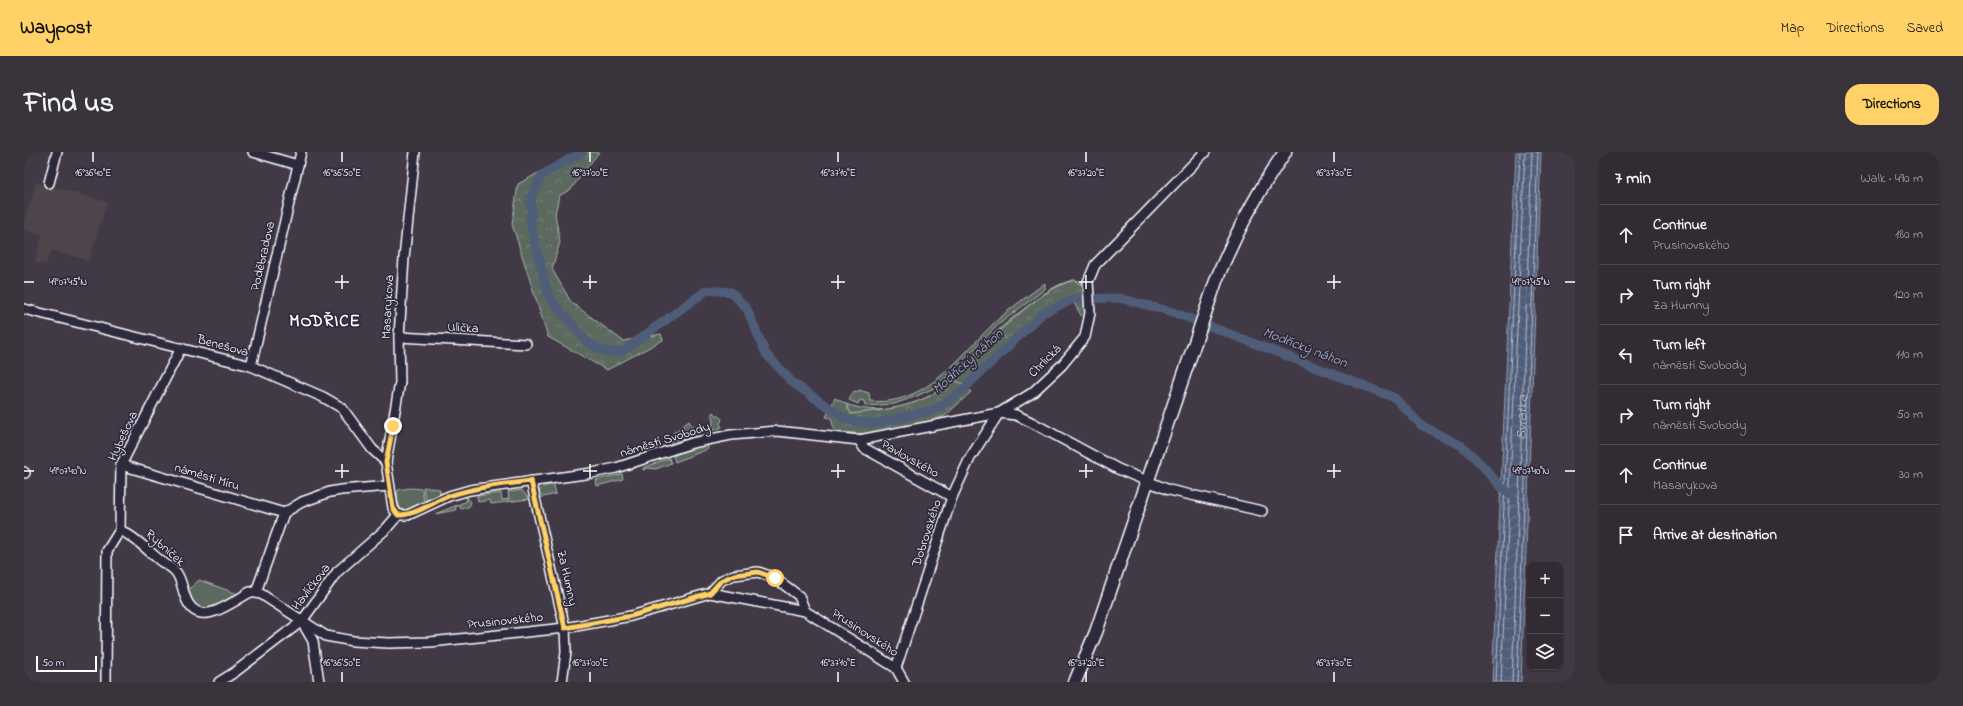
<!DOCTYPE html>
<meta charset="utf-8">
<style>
:root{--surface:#312b34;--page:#39333c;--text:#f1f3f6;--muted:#a8a7ac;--line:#4c474f;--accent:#ffd166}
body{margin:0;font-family:"Indie Flower",sans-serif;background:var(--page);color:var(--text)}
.controls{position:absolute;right:12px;bottom:12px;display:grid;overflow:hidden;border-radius:8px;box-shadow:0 1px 3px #0004}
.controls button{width:36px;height:36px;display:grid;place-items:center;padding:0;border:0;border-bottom:1px solid var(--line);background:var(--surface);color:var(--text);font:20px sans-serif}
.scale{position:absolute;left:12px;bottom:10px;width:61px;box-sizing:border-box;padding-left:4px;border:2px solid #fff;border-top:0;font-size:11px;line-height:14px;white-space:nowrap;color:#fff;-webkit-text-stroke:3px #2f2a3d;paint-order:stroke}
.stop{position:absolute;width:12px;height:12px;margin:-9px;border:3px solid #ffd166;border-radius:50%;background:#fff}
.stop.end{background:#ffd166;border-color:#fff;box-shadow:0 1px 4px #0008}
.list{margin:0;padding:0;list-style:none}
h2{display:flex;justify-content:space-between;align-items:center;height:52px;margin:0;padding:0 16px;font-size:17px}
h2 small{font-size:13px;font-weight:400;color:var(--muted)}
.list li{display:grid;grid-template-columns:26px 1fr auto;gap:12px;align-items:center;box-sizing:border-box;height:60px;padding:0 16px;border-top:1px solid var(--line)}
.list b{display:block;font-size:15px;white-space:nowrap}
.list p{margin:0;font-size:13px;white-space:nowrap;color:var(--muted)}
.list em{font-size:13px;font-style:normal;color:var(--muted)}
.icon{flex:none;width:22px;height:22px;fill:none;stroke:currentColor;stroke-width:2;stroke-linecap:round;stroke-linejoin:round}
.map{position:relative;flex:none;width:1551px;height:530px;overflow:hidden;border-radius:16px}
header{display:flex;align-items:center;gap:24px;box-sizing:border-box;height:56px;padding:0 20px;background:var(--accent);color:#111}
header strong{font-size:19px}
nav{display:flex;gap:22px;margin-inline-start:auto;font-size:14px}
.intro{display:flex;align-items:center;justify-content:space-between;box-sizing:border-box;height:96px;padding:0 24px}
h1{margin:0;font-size:28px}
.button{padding:10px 18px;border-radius:16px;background:var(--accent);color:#111;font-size:14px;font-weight:700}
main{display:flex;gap:24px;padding:0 24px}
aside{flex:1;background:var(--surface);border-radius:16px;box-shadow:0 1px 3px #0004}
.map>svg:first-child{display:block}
</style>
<header>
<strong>Waypost</strong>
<nav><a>Map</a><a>Directions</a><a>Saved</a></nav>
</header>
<div class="intro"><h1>Find us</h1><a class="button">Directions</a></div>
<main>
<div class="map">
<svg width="1551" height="530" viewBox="0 0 1551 530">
<defs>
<pattern id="forest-crowns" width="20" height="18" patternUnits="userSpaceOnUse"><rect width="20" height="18" fill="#5b695f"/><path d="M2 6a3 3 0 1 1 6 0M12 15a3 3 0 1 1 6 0" fill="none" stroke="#748077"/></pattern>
<pattern id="water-waves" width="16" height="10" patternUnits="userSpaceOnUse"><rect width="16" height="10" fill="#505d79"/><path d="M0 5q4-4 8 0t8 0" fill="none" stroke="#6a758d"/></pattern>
</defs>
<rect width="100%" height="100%" fill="#413946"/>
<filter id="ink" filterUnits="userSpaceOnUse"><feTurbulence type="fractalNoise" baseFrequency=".025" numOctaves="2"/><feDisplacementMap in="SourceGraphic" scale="8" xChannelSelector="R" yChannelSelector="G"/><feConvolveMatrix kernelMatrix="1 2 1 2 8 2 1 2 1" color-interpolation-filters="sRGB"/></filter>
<g filter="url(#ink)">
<polygon fill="#4e444c" points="12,30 83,50 65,109 27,98 22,113 11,110 18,83 0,78 0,71"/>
<g fill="#5b695f" stroke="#adb4af">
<path d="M1049,128L1056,129L1060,133L1061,144L1038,132L1021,142L1000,158L985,189L941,233L930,228C897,255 868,257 827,262L822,252C855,264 888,256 917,237C931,227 943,210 955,197C970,181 987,166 1005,153C1019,142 1032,132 1049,128Z"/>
<path d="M1021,131V137L974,173L914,234L893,244L870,252L843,254H841L840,249L836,248L834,252L825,248L830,239L834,240L835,238L845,241L846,249C901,255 936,204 970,171C986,156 1004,144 1021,131Z"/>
<polygon points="689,260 698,267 696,272 698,275 684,280 687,278 690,266 687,263"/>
<polygon points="665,269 669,276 652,284 649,281"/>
<polygon points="668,279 672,284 671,286 665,288 664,286 652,290 653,292 648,294 646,289"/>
<polygon points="679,292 683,292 684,297 651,310 649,304"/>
<polygon points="645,306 647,311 632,317 624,316 619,318 619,316"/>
<polygon points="598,322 599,327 573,334 572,328"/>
<path d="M530,333L532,342L515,346C514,334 520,334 530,333Z"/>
<polygon points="399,335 415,337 417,341 402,349"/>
<path d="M386,336L398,337L400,350L385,357L378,358C373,353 373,344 374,338Z"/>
<polygon points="498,338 505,347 467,352 466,348 454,350 453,344 477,341 478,348 485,347 484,340"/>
<polygon points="442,344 447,350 445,355 437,357 435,353 431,356 432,358 411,362 443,349"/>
<path d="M175,428L214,442C192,452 174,469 164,438Z"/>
</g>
<g fill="url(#forest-crowns)" stroke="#adb4af">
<polygon points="552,0 575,0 547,37 535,44 531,62 536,90 528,117 547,150 599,189 637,182 639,188 583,218 524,185 488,72 494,32"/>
<path d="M1050,128L1059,134L1063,161L1059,167L1049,149L1019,162L943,236L947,240L922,263L910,269L848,282L811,280L807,266L802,265L811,246L822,252L827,262C868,257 897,255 930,228L941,233L985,190L975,179C998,160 1020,137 1050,128Z"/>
</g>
<polygon fill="url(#water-waves)" stroke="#969eaf" points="1492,0 1517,0 1497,530 1468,530"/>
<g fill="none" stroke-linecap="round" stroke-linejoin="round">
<g stroke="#b9bec9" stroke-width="1">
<polyline points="1472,530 1496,0"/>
<polyline points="1477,530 1501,0"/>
<path id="s1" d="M1488,530L1508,0"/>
<polyline points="1493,530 1514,0"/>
</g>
<polyline stroke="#505d79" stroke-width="9" points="558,0 518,23 507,46 507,76 525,145 564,191 582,200 599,199 683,138 707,140 723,157 742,202 769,231 823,268 848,272 911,258 933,243 1019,161 1050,147 1095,146 1149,160 1371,246 1397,273 1438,294 1457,312 1477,335 1487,342"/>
<defs>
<g id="minor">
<polyline points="229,0 274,13"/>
<polyline points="25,31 33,0"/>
<polyline points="0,157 227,214 299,245 318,256 348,297 362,310"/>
<polyline points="375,185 502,192"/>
<polyline points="227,214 277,0"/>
<polyline points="835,288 840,296 928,345"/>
<polyline points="97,313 260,361"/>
<polyline points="0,320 1,321"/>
<polyline points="507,329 541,476 542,500 538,530"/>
<polyline points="374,363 384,363 425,344 446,338 568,321 592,316 668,291 707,283 753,279 835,288 975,261 992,263 1007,270 1094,317 1145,338 1238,359"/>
<polyline points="374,363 369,356 362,310 376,230 375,185 380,106 391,0"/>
<path d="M96,378C111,385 121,396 133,406C138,411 146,414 151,419C157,425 158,436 161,444C173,479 205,452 226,440L237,442L302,484L329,489L365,491L406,490L541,476L607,464L686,441L781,459L872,516L880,530"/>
<polyline points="232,440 260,361 278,350 306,340 317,338 365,334"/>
<polyline points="686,441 698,428 710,423 734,420 751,426 775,444 781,459"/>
<polyline points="278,470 289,489 295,530"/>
<polyline points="872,516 928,345 946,306 975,261 1008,241 1038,213 1061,185 1066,161 1064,130 1071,113 1181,0"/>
<polyline points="82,530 83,399 96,378 97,313 157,196"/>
<polyline points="195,530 211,520 278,469 313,420 362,377 374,363"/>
</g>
<path id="major" d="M1051,530L1072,480L1193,126C1212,81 1233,40 1261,0"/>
</defs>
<use href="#minor" stroke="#fff" stroke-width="12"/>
<use href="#major" stroke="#fff" stroke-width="15"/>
<use href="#minor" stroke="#2f2a3d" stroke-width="9"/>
<use href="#major" stroke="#2f2a3d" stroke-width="12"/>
</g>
</g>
<g fill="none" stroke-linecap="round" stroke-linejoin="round" filter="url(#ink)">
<path stroke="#ffd166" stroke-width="5" d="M369,274L362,310L369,356L374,363C393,363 408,350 425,344C452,335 480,332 507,329L541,476L607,464L686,441L698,428L710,423L734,420L751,426"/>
</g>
<path fill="none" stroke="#fff" stroke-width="1.5" d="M69,0V10M318,0V10M566,0V10M814,0V10M1062,0V10M1310,0V10M318,123V137M566,123V137M814,123V137M1062,123V137M1310,123V137M0,130H10M311,130H325M559,130H573M807,130H821M1055,130H1069M1303,130H1317M1541,130H1551M318,312V326M566,312V326M814,312V326M1062,312V326M1310,312V326M0,319H10M311,319H325M559,319H573M807,319H821M1055,319H1069M1303,319H1317M1541,319H1551M318,520V530M566,520V530M814,520V530M1062,520V530M1310,520V530"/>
<g text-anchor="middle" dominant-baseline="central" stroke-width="3.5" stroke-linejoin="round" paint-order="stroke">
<g font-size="13" fill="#fff" stroke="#2f2a3d">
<text transform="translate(239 104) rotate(-77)">Poděbradova</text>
<text transform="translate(364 155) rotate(-87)">Masarykova</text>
<text transform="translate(439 176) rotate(3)">Ulička</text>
<text transform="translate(199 194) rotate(15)">Benešova</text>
<text transform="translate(1021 209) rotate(-45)">Chrlická</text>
<text transform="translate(99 284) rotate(-65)">Hybešova</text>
<text transform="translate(641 288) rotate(-17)">náměstí Svobody</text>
<text transform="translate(886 307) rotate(29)">Pavlovského</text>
<text transform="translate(183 325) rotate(17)">náměstí Míru</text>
<text transform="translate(903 381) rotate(-72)">Dobrovského</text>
<text transform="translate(141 396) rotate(42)">Rybníček</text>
<text transform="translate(543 426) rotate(77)">Za Humny</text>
<text transform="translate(287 435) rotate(-53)">Havlíčkova</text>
<text transform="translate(481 469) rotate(-6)">Prusinovského</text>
<text transform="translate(841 481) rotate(33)">Prusinovského</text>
</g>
<g font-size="14" font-style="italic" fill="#b0b6c3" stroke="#2f2a3d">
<text transform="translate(1281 196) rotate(21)">Modřický náhon</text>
<text transform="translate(944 210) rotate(-42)">Modřický náhon</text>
<text stroke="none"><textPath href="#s1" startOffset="265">Svratka</textPath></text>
</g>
<g font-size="17" font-weight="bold" letter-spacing="1" fill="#fff" stroke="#2f2a3d">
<text x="301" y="169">MODŘICE</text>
</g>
</g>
<g font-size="10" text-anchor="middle" fill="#fff" stroke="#2f2a3d" stroke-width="3.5" stroke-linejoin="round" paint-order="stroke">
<text x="69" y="24">16°36'40"E</text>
<text x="318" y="24">16°36'50"E</text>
<text x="566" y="24">16°37'00"E</text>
<text x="814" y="24">16°37'10"E</text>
<text x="1062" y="24">16°37'20"E</text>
<text x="1310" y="24">16°37'30"E</text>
<text x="44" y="133">49°07'45"N</text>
<text x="1507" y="133">49°07'45"N</text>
<text x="44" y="322">49°07'40"N</text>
<text x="1507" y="322">49°07'40"N</text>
<text x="318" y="514">16°36'50"E</text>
<text x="566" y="514">16°37'00"E</text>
<text x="814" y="514">16°37'10"E</text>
<text x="1062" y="514">16°37'20"E</text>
<text x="1310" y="514">16°37'30"E</text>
</g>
</svg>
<div class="controls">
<button>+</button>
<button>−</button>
<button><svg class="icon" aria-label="layers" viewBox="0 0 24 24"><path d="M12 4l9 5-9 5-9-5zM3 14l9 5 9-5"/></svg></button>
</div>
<div class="scale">50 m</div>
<div class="stop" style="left:751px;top:426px"></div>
<div class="stop end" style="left:369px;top:274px"></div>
</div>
<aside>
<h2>7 min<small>Walk · 490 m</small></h2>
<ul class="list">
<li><svg class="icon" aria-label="ahead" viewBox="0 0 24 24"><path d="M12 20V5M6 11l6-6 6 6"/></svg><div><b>Continue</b><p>Prusinovského</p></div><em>180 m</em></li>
<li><svg class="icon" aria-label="right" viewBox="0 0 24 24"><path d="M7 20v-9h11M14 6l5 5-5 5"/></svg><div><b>Turn right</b><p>Za Humny</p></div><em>120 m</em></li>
<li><svg class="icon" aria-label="left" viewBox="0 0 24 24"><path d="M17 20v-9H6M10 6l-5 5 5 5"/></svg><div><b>Turn left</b><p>náměstí Svobody</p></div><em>110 m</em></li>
<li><svg class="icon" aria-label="right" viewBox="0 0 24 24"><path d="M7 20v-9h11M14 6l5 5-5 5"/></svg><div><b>Turn right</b><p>náměstí Svobody</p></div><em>50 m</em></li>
<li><svg class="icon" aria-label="ahead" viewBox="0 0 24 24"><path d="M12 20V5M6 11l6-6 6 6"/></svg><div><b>Continue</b><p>Masarykova</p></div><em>30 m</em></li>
<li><svg class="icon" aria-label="arrive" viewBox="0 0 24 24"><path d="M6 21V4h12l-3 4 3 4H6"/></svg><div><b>Arrive at destination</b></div></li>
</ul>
</aside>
</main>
